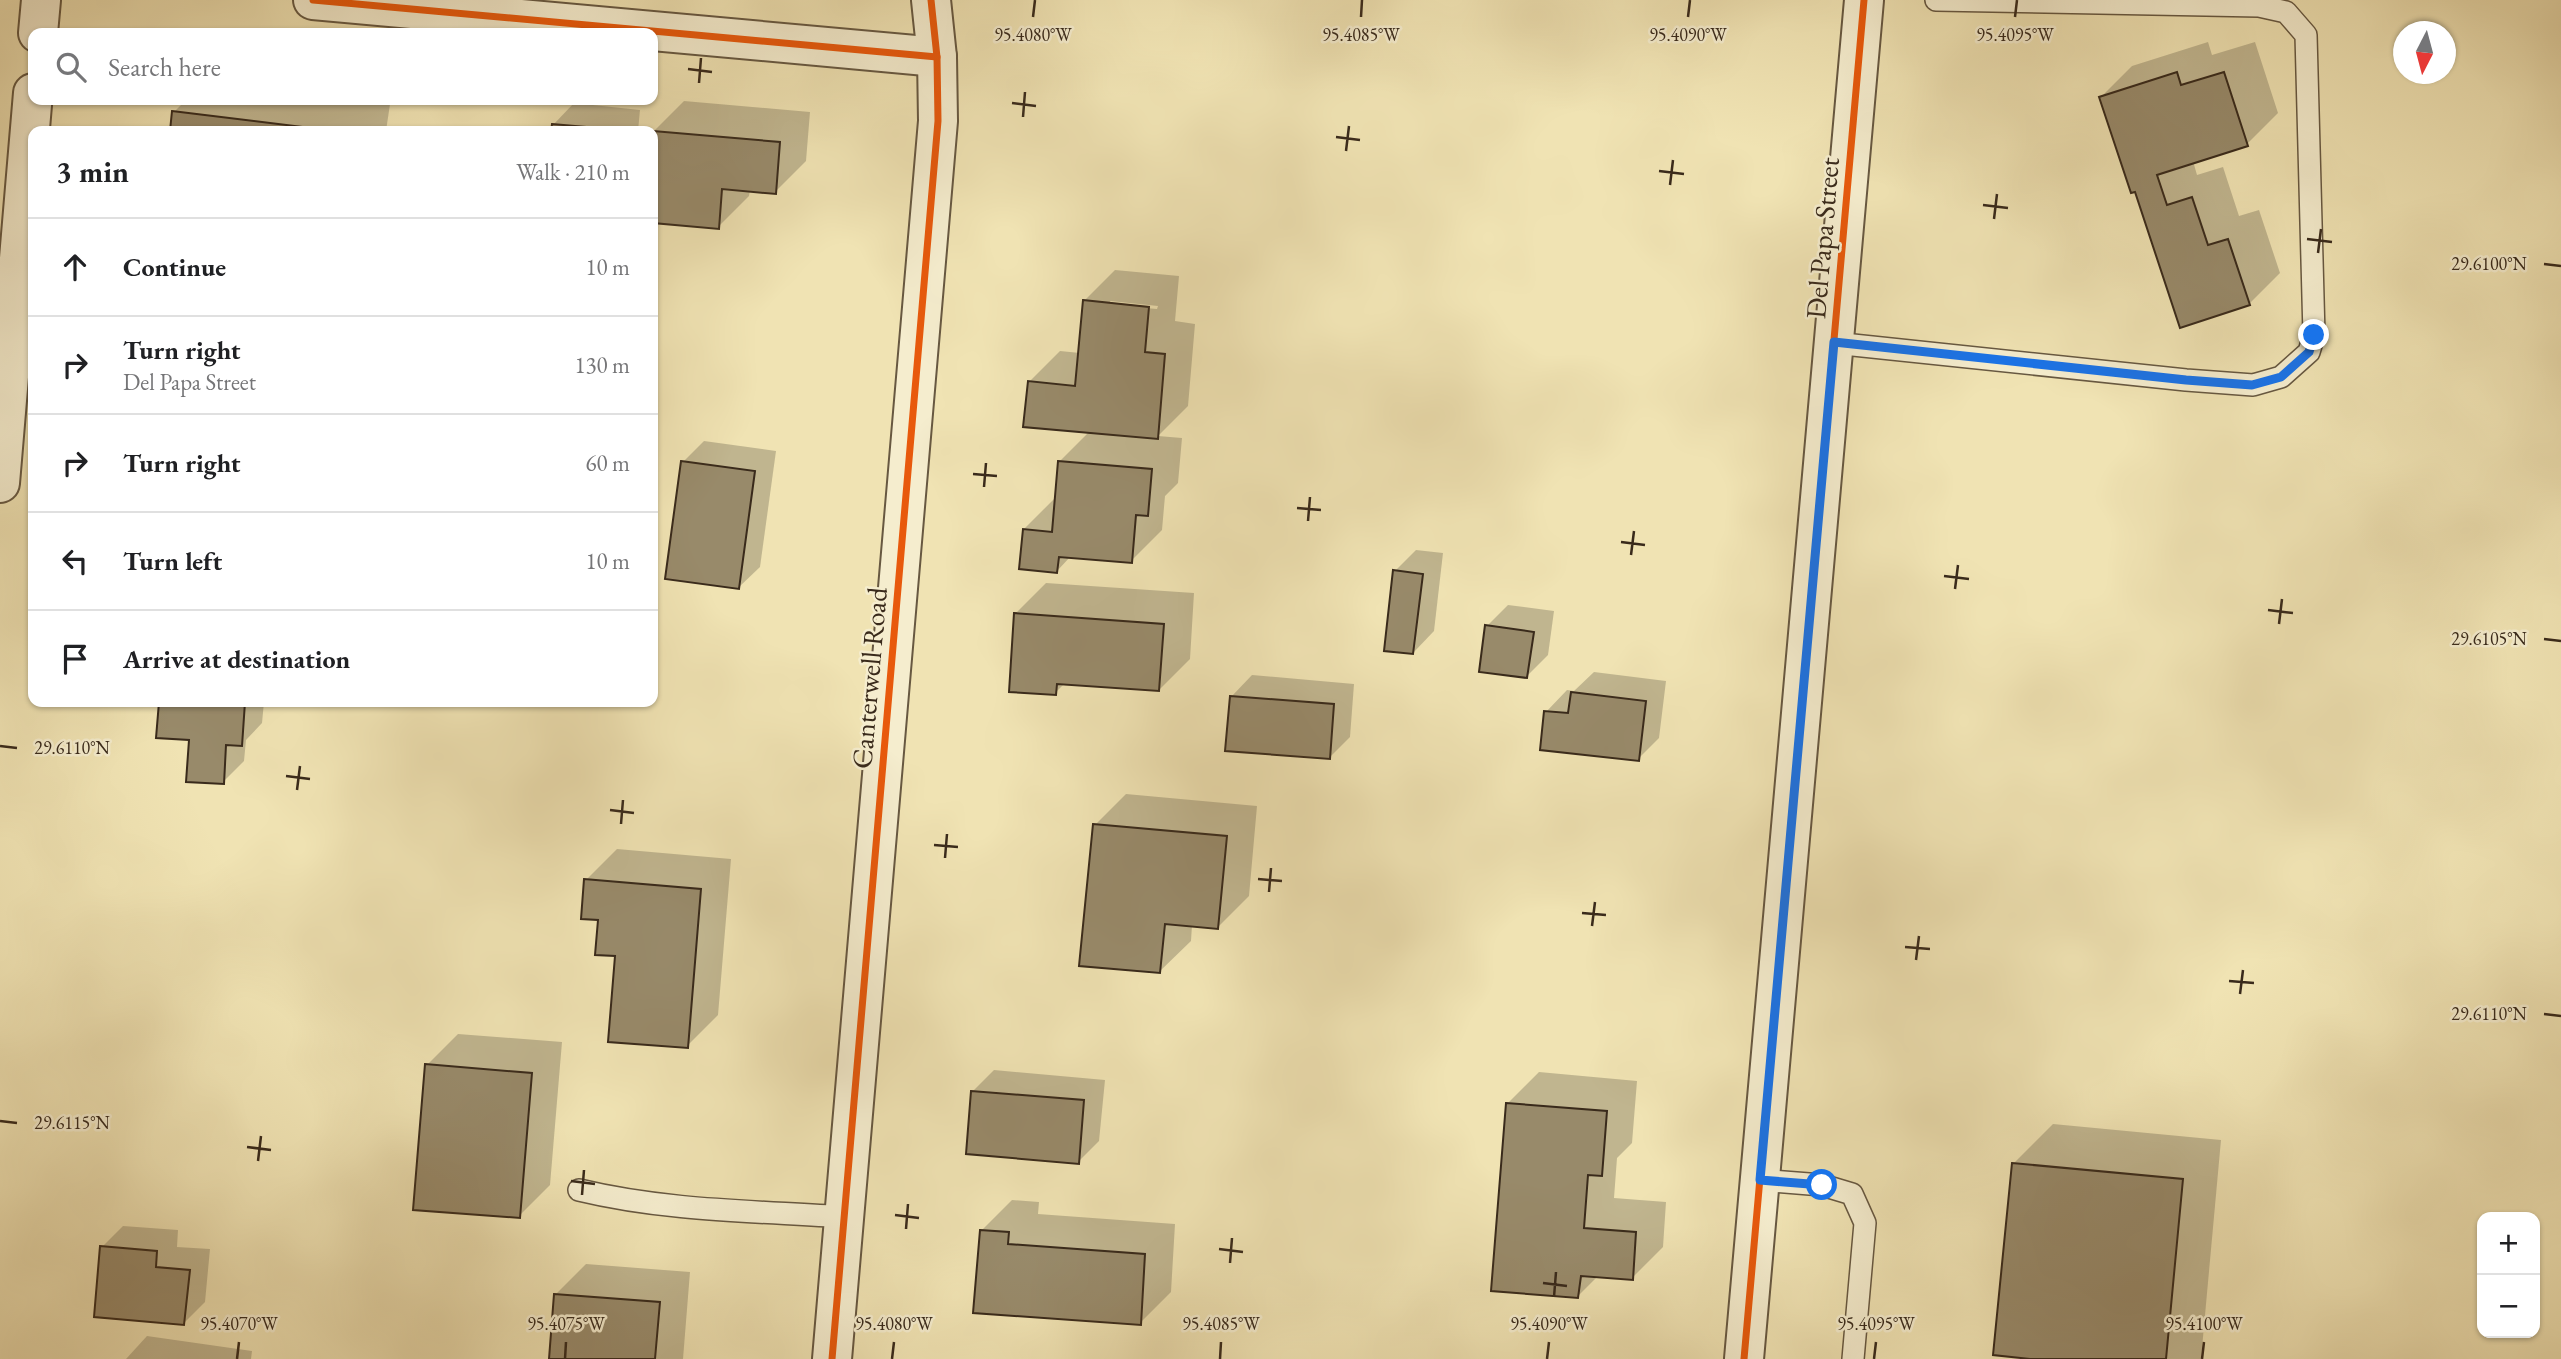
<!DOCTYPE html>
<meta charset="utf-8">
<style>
:root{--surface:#fff;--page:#f6f6f6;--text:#202124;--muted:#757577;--line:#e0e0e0}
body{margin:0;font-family:"EB Garamond",serif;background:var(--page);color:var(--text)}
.controls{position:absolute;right:21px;bottom:21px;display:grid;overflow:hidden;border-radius:14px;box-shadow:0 2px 5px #0004}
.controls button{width:63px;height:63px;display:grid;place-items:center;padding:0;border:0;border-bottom:2px solid var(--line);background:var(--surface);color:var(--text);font:35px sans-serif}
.compass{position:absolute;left:2393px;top:21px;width:63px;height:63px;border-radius:50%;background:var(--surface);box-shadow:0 2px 5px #0004;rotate:186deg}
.stop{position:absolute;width:21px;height:21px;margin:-16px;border:5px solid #1a73e8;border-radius:50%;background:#fff}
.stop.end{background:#1a73e8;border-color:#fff;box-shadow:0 2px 7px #0008}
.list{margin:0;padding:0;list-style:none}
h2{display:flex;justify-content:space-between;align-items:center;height:91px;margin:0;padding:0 28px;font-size:30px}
h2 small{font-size:23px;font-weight:400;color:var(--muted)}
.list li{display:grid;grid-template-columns:46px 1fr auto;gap:21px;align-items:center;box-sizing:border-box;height:98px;padding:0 28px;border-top:2px solid var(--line)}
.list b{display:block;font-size:26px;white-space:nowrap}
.list p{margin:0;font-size:23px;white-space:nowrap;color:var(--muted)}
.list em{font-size:23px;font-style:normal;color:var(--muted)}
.icon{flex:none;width:38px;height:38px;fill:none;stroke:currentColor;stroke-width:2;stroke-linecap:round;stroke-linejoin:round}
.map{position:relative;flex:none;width:2561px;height:1359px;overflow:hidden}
.search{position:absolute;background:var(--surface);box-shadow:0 2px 5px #0004;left:28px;top:28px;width:630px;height:77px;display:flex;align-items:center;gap:18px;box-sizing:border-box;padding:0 24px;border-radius:14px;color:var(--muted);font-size:26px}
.panel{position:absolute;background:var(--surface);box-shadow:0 2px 5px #0004;left:28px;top:126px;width:630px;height:581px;border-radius:14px}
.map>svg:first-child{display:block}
</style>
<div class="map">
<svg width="2561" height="1359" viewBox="0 0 2561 1359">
<rect width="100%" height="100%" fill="#f0e3b3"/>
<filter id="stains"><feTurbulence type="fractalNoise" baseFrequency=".00286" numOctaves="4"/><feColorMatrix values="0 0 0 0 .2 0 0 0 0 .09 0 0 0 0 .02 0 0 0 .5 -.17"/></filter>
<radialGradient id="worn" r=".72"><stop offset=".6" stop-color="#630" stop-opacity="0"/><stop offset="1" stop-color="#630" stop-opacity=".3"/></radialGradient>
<g fill="#0003" fill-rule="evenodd">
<polygon points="2208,42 2212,55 2255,42 2278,113 2247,144 2193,161 2197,175 2223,167 2239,216 2259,210 2280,273 2249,304 2136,190 2101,97 2132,66"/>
<polygon points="186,100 356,100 390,104 386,131 172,131 174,112"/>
<polygon points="684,101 810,112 806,161 775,192 750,190 749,196 718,227 653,222 653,132"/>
<polygon points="574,103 640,110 638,131 553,131 553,125"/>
<path d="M1115,270L1179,276L1175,321L1195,324L1188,406L1158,436L1182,438L1178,483L1165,496L1162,530L1131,561L1071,556L1057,571L1024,529L1055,498L1059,462L1090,431L1029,382L1060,351L1080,353L1084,301ZM1110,301L1158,306L1157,309L1110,305Z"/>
<polygon points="704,441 776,451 760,567 738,588 683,462"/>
<polygon points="1416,550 1443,553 1434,631 1413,653 1395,571"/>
<polygon points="1046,583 1194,593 1190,659 1159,690 1065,683 1055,693 1015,614"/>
<polygon points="1508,605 1554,611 1548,655 1527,676 1487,626"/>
<polygon points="1594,672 1666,681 1659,738 1638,759 1546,712 1567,690 1574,691"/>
<polygon points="1252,675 1354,684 1350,737 1329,758 1231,697"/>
<polygon points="160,702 264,702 262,723 246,740 244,761 223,782 191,738 158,736"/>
<polygon points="1126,794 1257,806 1249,896 1218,927 1192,925 1191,941 1160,971 1095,825"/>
<polygon points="617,849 731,859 718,1015 687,1046 600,919 586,880"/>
<polygon points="458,1034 562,1042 550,1185 519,1216 427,1065"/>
<polygon points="994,1070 1105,1080 1099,1141 1078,1162 973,1091"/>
<polygon points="1539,1072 1637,1081 1632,1143 1617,1158 1614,1198 1666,1202 1663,1247 1632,1278 1598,1276 1578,1296 1508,1103"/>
<polygon points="2053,1124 2221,1140 2201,1359 2031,1359 2013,1164"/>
<polygon points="1012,1200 1039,1202 1038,1214 1175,1224 1171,1292 1140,1323 981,1231"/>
<polygon points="123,1226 178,1230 177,1247 210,1249 205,1302 184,1323 102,1247"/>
<polygon points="586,1264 690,1272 683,1359 550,1359 555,1295"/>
<polygon points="147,1336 252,1351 251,1359 126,1359"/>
</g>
<g fill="#988a6a" stroke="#392a1b" stroke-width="2">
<polygon points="2177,72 2181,85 2224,72 2248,146 2157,175 2167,205 2192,197 2208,245 2228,239 2250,305 2180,328 2135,192 2131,193 2099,97"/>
<polygon points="172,111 335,131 170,131"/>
<polygon points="552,124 620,130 620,131 551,131"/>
<polygon points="653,131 780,142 776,194 722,189 719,229 653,223"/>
<polygon points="1083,300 1149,307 1145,352 1165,354 1158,439 1023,427 1028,381 1075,386"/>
<polygon points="681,461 755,471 739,589 665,579"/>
<polygon points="1058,461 1152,469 1148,516 1136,515 1132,563 1059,557 1057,573 1019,569 1023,529 1052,532"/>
<polygon points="1393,570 1423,574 1413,654 1384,651"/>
<polygon points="1014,613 1164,624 1159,691 1057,684 1056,695 1009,692"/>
<polygon points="1485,625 1534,632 1527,678 1479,672"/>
<polygon points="1571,692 1646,701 1639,761 1540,750 1544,711 1568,713"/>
<polygon points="1230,696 1334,704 1330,759 1225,751"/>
<polygon points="159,702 245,702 242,746 226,745 224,784 186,782 189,740 156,738"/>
<polygon points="1093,824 1227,836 1218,929 1165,924 1160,973 1079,966"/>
<polygon points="584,879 701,889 688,1048 608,1042 615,956 595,955 598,920 581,919"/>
<polygon points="425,1064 532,1073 520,1218 413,1210"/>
<polygon points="971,1091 1084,1100 1079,1164 966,1154"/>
<polygon points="1506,1103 1607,1111 1602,1176 1588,1175 1584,1228 1636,1232 1633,1280 1581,1276 1578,1298 1491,1291"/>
<polygon points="2012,1163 2183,1179 2166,1359 2030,1359 1993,1355"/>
<polygon points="980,1230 1009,1232 1008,1244 1145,1254 1141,1325 973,1313"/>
<polygon points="100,1246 157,1251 156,1267 190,1270 184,1325 94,1317"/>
<polygon points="554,1294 660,1302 655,1359 549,1359"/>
</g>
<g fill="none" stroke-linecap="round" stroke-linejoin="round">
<defs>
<g id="service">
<polyline points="1834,343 2186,380 2253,385 2281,377 2309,352 2314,335 2306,35 2286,12 2259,6 1936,0"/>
<polyline points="1760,1180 1822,1185 1852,1194 1865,1223 1853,1359"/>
<path d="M579,1190C666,1211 755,1211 844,1217"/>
</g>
<g id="minor">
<polyline points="313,0 937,57"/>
<polyline points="38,33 41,0"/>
<polyline points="0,483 33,93"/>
<polyline points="832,1359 938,121 937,57 931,0"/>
<polyline points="1744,1359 1864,0"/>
</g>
</defs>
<use href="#service" stroke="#675841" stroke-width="24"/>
<use href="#minor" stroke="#675841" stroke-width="42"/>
<use href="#service" stroke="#f5edce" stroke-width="21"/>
<use href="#minor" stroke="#f5edce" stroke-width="38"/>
<defs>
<g id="cycleway">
<polyline points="313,0 937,57"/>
<polyline points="832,1359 938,121 937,57 931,0"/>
<polyline points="1744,1359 1864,0"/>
</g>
</defs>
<use href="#cycleway" stroke="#f5edce" stroke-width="11"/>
<use href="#cycleway" stroke="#e8590c" stroke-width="7"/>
</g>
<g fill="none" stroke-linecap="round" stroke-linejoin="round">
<polyline stroke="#1a73e8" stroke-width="9" points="1822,1185 1760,1180 1834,342 2186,380 2252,385 2281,377 2309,352 2314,335"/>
</g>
<path fill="none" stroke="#392a1b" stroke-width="2.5" d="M1033,17L1035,0M1361,17L1362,0M1688,17L1690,0M2015,17L2017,0M688,69L712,72M699,83L701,58M1012,103L1036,106M1023,117L1025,92M1336,137L1360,140M1346,151L1349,126M1659,171L1684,174M1670,185L1673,160M1983,205L2008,208M1994,219L1997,194M2307,239L2332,242M2318,253L2321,229M2544,264L2561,266M973,474L997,476M984,487L986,463M1297,508L1321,510M1308,521L1310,497M1621,542L1645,545M1631,555L1634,531M1944,576L1969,579M1955,589L1958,565M2268,610L2293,613M2279,624L2282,599M2544,639L2561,641M0,746L17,748M286,776L310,779M297,790L300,766M610,810L634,813M621,824L623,800M934,845L958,847M945,858L947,834M1258,879L1282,881M1269,892L1271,868M1582,913L1606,915M1592,926L1595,902M1905,947L1930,949M1916,960L1919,936M2229,981L2254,983M2240,994L2243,970M2544,1014L2561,1016M0,1121L17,1123M247,1147L271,1150M258,1161L261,1136M571,1181L595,1184M582,1195L584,1170M895,1215L919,1218M906,1229L908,1204M1219,1249L1243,1252M1230,1263L1232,1238M1543,1283L1567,1286M1554,1297L1556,1272M237,1359L239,1342M565,1359L566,1342M892,1359L894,1342M1220,1359L1221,1342M1547,1359L1549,1342M1874,1359L1876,1342M2202,1359L2204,1342"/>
<g text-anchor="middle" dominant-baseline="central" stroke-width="5" stroke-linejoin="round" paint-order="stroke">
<g font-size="28" fill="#392a1b" stroke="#f5edce">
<text transform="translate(1822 238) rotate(-85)">Del Papa Street</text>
<text transform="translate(869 678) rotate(-85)">Canterwell Road</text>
</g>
</g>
<g font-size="18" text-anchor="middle" fill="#392a1b" stroke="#f5edce" stroke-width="5" stroke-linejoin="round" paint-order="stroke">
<text x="1033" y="41">95.4080°W</text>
<text x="1361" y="41">95.4085°W</text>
<text x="1688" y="41">95.4090°W</text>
<text x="2015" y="41">95.4095°W</text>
<text x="2489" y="270">29.6100°N</text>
<text x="2489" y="645">29.6105°N</text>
<text x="72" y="754">29.6110°N</text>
<text x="2489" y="1020">29.6110°N</text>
<text x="72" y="1129">29.6115°N</text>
<text x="239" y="1330">95.4070°W</text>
<text x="566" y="1330">95.4075°W</text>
<text x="894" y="1330">95.4080°W</text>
<text x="1221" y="1330">95.4085°W</text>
<text x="1549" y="1330">95.4090°W</text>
<text x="1876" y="1330">95.4095°W</text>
<text x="2204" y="1330">95.4100°W</text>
</g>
<rect width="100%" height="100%" filter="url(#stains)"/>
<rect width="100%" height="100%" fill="url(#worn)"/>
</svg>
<div class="controls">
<button>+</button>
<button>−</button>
</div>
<svg class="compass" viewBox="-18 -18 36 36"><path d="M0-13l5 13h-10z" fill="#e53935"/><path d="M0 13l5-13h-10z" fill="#757577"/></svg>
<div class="stop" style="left:1822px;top:1185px"></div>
<div class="stop end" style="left:2314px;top:335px"></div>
<div class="search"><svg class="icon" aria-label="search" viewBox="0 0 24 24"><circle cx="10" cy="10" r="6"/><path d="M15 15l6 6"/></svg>Search here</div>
<section class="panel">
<h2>3 min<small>Walk · 210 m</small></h2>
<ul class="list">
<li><svg class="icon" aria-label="ahead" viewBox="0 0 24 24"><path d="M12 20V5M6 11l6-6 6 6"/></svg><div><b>Continue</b></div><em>10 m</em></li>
<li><svg class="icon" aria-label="right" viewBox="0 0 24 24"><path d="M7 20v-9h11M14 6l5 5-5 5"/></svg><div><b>Turn right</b><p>Del Papa Street</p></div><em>130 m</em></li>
<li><svg class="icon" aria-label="right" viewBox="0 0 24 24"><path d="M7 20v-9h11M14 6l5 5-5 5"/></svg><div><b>Turn right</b></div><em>60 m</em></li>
<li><svg class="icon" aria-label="left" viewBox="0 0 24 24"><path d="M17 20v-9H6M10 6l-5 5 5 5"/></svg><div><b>Turn left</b></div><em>10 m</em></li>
<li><svg class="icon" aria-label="arrive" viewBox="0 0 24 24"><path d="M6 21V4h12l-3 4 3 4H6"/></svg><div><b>Arrive at destination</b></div></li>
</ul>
</section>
</div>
